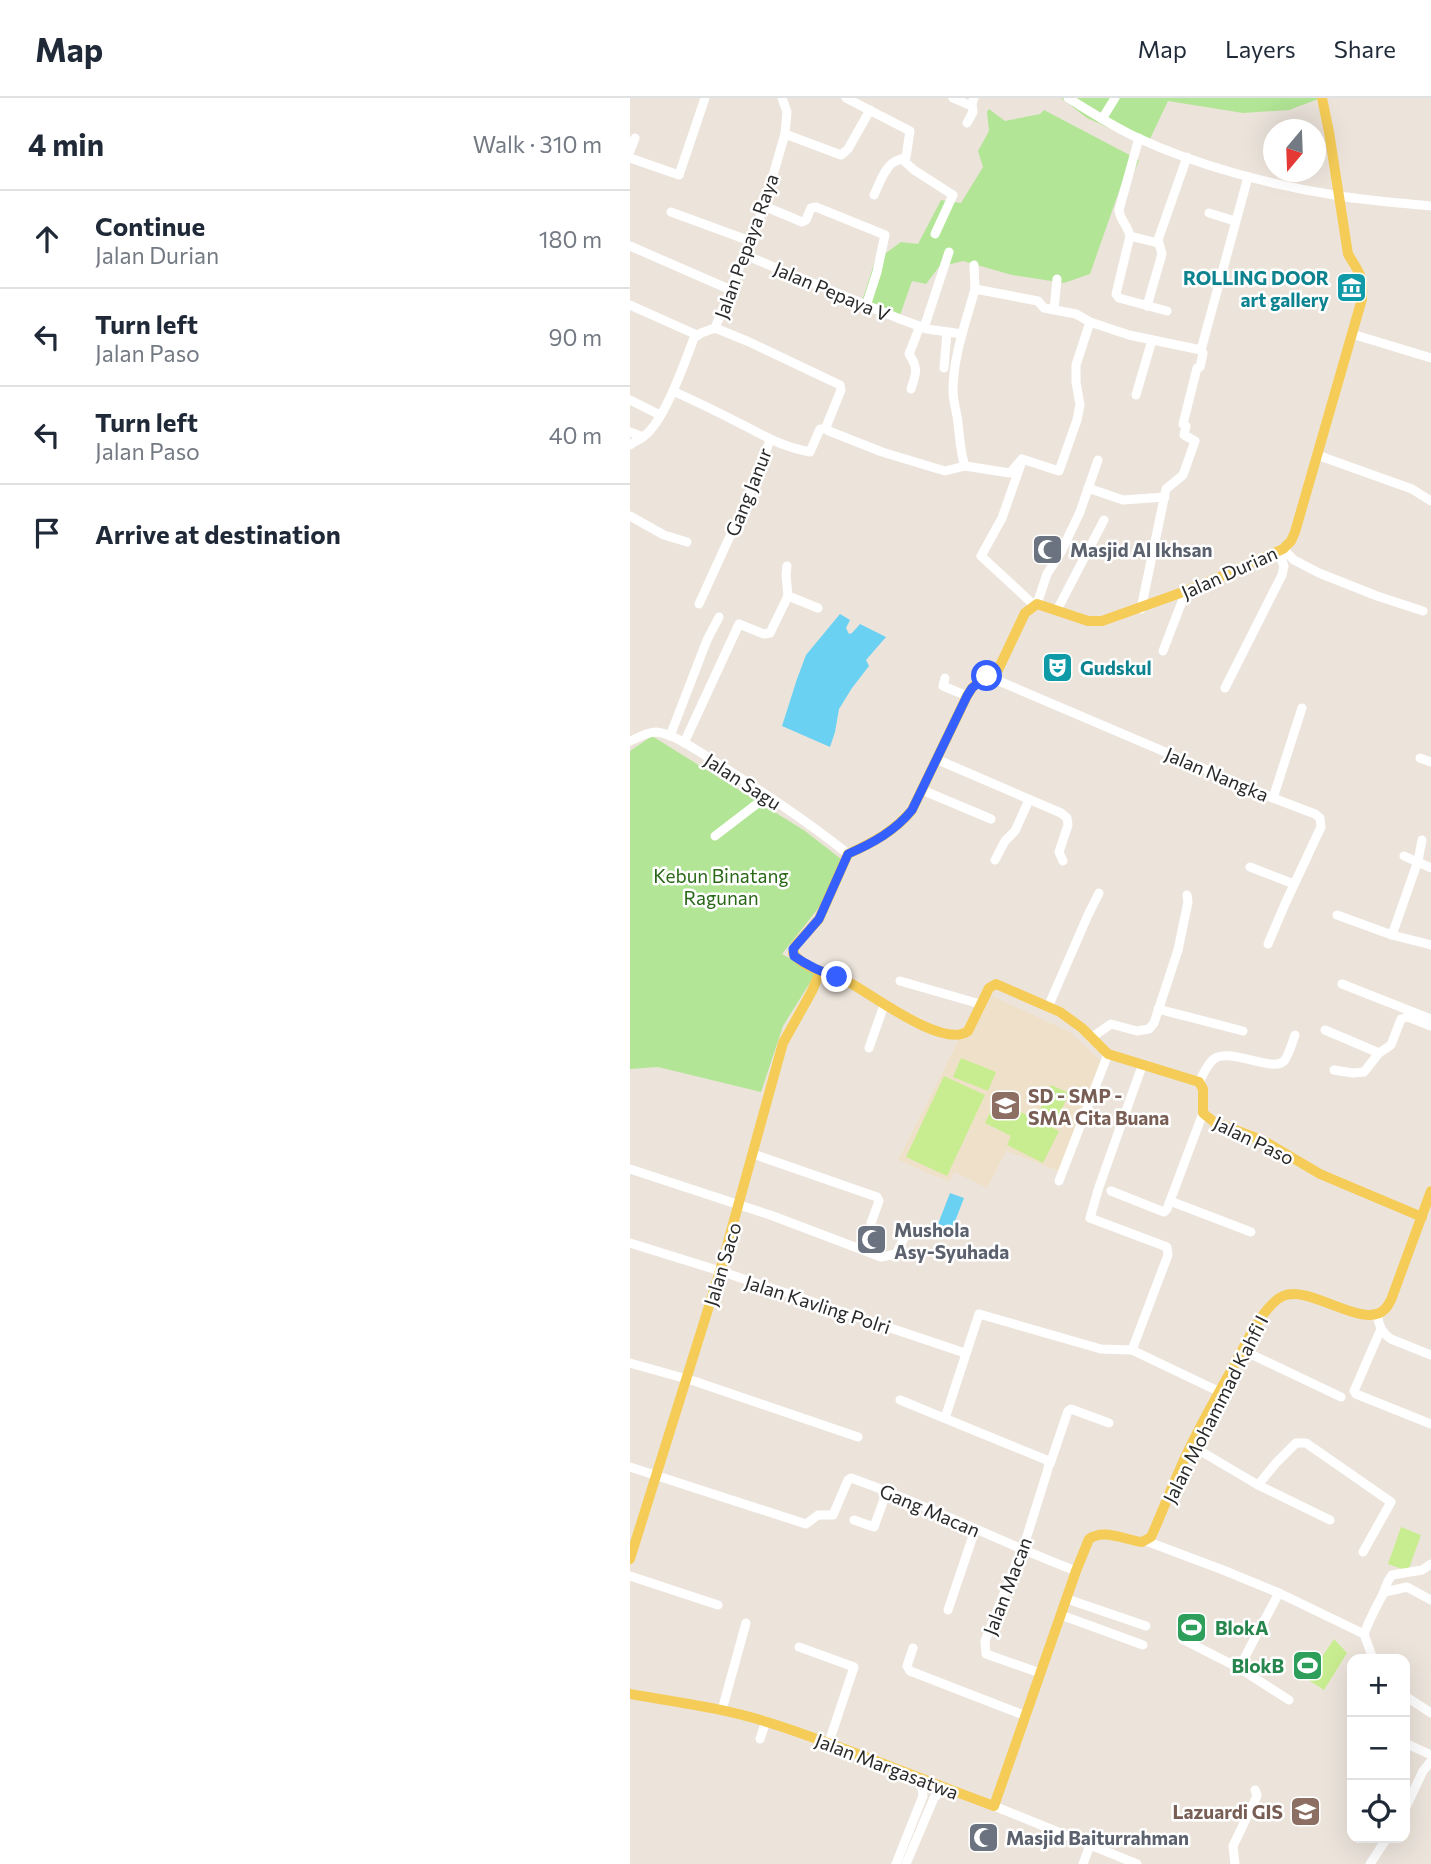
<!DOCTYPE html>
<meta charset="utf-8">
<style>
:root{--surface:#fff;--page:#f6f6f7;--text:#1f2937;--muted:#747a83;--line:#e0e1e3}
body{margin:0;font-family:Commissioner,sans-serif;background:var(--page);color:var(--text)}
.controls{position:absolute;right:21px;bottom:21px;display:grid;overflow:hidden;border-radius:14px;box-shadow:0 7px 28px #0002}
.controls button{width:63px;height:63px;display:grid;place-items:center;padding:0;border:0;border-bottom:2px solid var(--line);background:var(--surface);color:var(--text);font:35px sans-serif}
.compass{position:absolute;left:633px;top:21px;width:63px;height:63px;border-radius:50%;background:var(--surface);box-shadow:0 7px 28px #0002;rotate:199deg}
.stop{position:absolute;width:21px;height:21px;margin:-16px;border:5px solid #3560ff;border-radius:50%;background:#fff}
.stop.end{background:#3560ff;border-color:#fff;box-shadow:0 2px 7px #0008}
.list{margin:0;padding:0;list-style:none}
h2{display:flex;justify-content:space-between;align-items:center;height:91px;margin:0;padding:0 28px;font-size:30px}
h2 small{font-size:23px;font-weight:400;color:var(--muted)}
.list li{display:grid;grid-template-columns:46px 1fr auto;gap:21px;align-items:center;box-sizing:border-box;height:98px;padding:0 28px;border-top:2px solid var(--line)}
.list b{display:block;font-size:26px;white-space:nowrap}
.list p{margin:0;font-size:23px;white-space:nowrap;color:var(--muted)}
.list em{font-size:23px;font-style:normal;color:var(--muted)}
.icon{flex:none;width:38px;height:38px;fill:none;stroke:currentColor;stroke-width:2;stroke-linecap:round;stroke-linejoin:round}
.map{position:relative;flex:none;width:801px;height:1766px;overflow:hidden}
header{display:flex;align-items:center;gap:42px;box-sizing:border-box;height:98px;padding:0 35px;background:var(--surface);border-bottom:2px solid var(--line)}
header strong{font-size:33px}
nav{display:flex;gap:38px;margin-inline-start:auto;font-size:24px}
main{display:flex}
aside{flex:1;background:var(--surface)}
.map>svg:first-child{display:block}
</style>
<header>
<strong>Map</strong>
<nav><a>Map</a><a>Layers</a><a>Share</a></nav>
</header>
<main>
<aside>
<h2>4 min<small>Walk · 310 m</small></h2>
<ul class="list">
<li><svg class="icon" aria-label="ahead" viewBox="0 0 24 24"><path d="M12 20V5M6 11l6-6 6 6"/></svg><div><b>Continue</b><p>Jalan Durian</p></div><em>180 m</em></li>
<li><svg class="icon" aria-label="left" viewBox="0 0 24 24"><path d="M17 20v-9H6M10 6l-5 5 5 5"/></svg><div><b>Turn left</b><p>Jalan Paso</p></div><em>90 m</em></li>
<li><svg class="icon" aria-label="left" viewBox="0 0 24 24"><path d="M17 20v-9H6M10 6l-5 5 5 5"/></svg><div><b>Turn left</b><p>Jalan Paso</p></div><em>40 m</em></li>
<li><svg class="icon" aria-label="arrive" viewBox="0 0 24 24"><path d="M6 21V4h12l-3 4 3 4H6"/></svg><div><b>Arrive at destination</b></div></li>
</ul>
</aside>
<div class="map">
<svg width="801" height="1766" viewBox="0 0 801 1766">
<rect width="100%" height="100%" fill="#ece4db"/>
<polygon fill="#efe1c9" points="353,894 440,934 471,963 429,1073 376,1053 357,1090 324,1074 319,1084 268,1062"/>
<g fill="#b2e595">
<polygon points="431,0 691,0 659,12 613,15 538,3 517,47 457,20"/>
<polygon points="359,11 375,23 410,16 414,12 509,62 503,77 495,76 460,176 434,185 382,177 333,163 309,169 296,186 282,183 268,223 230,209 245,163 271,144 288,146 311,102 331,105 353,69 348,53 359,33 357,14"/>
<polygon points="22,638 175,733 211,761 190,808 152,856 186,875 153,928 131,994 28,969 0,971 0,653"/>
</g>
<g fill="#c8ed90">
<polygon points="331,960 366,974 358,993 323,979"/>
<polygon points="314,978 355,997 317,1078 276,1059"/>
<polygon points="421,987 439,995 426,1024 408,1016"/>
<polygon points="366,1002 429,1033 413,1065 377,1047 381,1038 355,1025"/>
<polygon points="771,1429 791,1437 778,1473 758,1466"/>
<polygon points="704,1541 717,1555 694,1592 677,1581"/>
</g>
<g fill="#6ad1f2">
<polygon points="210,516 220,522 216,530 219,536 222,535 230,526 256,539 236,562 239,568 222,590 209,611 205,634 200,649 152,628 167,581 176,557"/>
<polygon points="320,1095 334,1100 322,1131 308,1126"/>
<polygon points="561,1518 570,1521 562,1540 554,1536"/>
<polygon points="670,1553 686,1562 680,1572 664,1562"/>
</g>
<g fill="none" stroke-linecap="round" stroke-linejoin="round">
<g stroke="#fff" stroke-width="9">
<path d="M216,0L280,33L276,59C272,61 268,62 264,64C254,70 249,87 244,97"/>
<polyline points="323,0 339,7 342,5"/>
<path d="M438,0C461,14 484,29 508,40C568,68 645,88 710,98C740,103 771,105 801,108"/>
<polyline points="472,21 485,0"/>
<polyline points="337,25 343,14 342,5 344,0"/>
<polyline points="155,36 211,57 218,51 240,12"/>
<polyline points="0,53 5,40"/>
<polyline points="0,60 49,77 75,0"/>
<polyline points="272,61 284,72 323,97 305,136"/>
<polyline points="134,108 172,124 176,122 181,110 186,109 255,137 247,174 236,208"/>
<polyline points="41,114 120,143"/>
<polyline points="579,115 605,123"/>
<path d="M500,138C498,128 490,122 489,112L509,40"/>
<polyline points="528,145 500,138 486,196 489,200 537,213"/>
<polyline points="0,148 101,192"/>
<polyline points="115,157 270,221 297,231 332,236"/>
<polyline points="344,167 345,191"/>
<polyline points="0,207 67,237"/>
<polyline points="517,208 532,156 528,142 557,59"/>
<polyline points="424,211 427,181"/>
<polyline points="85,230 117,243 210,287 211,292 196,329 199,333 252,354 315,373 335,368 380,375 392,361"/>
<polyline points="294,230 319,154"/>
<polyline points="722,236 801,260"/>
<polyline points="314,270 317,234"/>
<path d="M281,291C286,275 289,271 279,256L290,228"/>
<path d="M43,293C67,304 90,315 113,327C139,340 150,348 180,354L190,331H197"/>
<polyline points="506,297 522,242"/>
<polyline points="0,302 30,317"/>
<polyline points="0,334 13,339"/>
<path d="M0,347C5,343 10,342 14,338C34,324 55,264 64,240L71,235L85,230L134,108L155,36L157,14L152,0"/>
<polyline points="687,357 782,391 801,403"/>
<polyline points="392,361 429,373 447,322 450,307 446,284 446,267 460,224"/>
<polyline points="391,366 372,420 351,458 404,507"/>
<path d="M335,368C330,354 330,341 328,325C327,314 323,304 323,293C323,258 336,224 345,191L408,203L414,210L446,216L460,224L499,237L571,252"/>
<polyline points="458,390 493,402 535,399"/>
<polyline points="0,418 34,437 57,444"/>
<polyline points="653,451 664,462 689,475 747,498 793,513"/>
<polyline points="158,498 188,510"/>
<polyline points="69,506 126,381 140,342"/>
<polyline points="407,506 417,476 431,454 450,414 468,362"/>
<polyline points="511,511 536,391 553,377 565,343 554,337 556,328 553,326 567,270 570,269 573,255 571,252 618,79"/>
<polyline points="427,512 474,422"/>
<polyline points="533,553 556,493"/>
<polyline points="357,578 643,700 685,716 690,720 691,729 655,806 638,846"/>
<polyline points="315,580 313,588 337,598"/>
<polyline points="595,590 652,477 654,468 648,453"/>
<polyline points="40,638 77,542 89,519"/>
<path d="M0,643C8,640 17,634 26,634C46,636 67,653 84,663C130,692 176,722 218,756"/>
<polyline points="54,645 109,526 134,536 140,535 158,498 156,477 157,468"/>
<polyline points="790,660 801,664"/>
<polyline points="306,661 431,715 437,720 438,727 429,754 433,763"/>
<polyline points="292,692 361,721"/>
<polyline points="643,700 672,610"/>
<polyline points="85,738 137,698"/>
<polyline points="774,758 801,770"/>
<polyline points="365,762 375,743 385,733 399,702"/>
<polyline points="620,769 664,786"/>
<polyline points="707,817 762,837 801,847"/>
<polyline points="762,837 788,763 792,742"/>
<polyline points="270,883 350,906"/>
<polyline points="712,886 801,921"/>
<polyline points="418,909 458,817 469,795"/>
<polyline points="528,911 613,933"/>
<polyline points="695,932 749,955"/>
<polyline points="461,940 481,926 507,933 519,931 524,925 548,852 558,804 557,797"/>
<polyline points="239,950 254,907"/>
<polyline points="704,972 723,975 734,974 749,955 761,947 771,921 778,919 801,928"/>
<path d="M569,984C573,977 577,966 584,961C601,949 642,975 654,963C659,957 662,945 665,937"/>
<polyline points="123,1056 247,1099 249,1103 241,1125"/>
<polyline points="0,1071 143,1118 251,1159 266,1156 277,1134"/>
<polyline points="429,1083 478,956"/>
<polyline points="481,1093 534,1114 537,1111 573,1015"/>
<polyline points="540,1103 621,1134"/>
<polyline points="0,1145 90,1173 335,1255"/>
<path d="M747,1216C749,1227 751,1234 761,1241L801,1257"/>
<polyline points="751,1231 724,1293 726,1296 801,1326"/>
<polyline points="502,1252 538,1157 537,1149 460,1120 469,1089 512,968"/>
<polyline points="612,1252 711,1299"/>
<polyline points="0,1265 64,1283 228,1339"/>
<polyline points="270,1302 419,1363 418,1371 397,1438 355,1543 356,1556 410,1575"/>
<polyline points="315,1320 349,1216 471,1251 502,1252 590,1294"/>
<polyline points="562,1348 628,1387 700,1422"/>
<polyline points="420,1366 438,1313 441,1311 479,1325"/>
<path d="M0,1369L176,1426L188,1417H203L218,1382L221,1380C298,1407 370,1444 446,1473"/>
<polyline points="628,1387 646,1365 666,1345 676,1345 761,1404 733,1454"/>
<polyline points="224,1422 244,1429 257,1393"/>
<polyline points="516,1443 593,1472 649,1495 734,1536 743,1561"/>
<polyline points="0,1478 88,1507"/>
<polyline points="755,1494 777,1489 801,1502"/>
<polyline points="437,1501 516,1528"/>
<polyline points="318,1512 345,1432"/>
<polyline points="431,1517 513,1547"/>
<path d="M734,1536C739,1522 745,1511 752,1498C757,1489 754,1487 762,1477L792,1472L801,1466"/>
<polyline points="552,1541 609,1570 659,1602"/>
<polyline points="169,1549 224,1569 199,1644"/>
<polyline points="283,1550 277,1568 280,1573 396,1618"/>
<polyline points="609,1570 649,1495"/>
<polyline points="775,1598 801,1615"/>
<polyline points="92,1612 116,1525"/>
<polyline points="130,1641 136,1623"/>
<polyline points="775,1645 801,1657"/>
<polyline points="364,1708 507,1766"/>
<polyline points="775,1711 793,1673 801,1663"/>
<polyline points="266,1766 293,1698 291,1682"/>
<polyline points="276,1766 304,1700 315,1690"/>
<polyline points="453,1766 460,1747"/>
<polyline points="605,1766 603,1748 626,1700 627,1697 625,1692"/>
<polyline points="740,1766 757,1740"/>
</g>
<g stroke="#f5cc57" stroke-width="10">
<path d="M692,0L699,34L718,156C730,177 733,175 732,201L665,434L661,443L653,451L567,489L472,523H458L407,506L395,515L368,572L350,582L342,590L337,598L282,712C265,733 242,745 218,756L189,821L165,848L163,855C175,872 198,874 215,882C239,894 313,952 338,933L359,890L366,886L430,914L452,930L478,956L569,984L573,991V1015L584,1024L634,1043L690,1076L792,1119"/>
<polyline points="0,1461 90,1173 153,945 182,893 190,874"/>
<path d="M0,1596C46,1604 93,1610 137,1624C214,1648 289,1681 364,1708L446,1473L459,1441C474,1430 495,1442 512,1444L521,1439C531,1417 540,1393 550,1371C566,1333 588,1297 607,1262C617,1243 634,1207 653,1198C680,1186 734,1233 755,1211C758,1208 759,1205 761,1202L801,1093"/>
</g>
</g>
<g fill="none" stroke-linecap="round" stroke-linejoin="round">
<path stroke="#3560ff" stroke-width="9" d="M207,879C191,874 178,868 164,858L163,851L189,821L218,756C243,745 265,733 282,712L337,598L342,590L357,578"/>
</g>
<defs>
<symbol id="museum-square" viewBox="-11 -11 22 22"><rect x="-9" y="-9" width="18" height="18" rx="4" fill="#0f9aa8" stroke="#fff"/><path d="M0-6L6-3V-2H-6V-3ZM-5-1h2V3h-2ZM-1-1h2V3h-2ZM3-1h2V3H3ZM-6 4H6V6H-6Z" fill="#fff"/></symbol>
<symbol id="mosque-square" viewBox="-11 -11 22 22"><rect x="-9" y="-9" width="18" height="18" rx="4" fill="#6b7280" stroke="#fff"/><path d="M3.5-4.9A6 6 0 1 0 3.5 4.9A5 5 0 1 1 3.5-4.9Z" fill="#fff"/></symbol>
<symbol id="theatre-square" viewBox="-11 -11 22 22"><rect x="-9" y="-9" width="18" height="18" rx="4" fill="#0f9aa8" stroke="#fff"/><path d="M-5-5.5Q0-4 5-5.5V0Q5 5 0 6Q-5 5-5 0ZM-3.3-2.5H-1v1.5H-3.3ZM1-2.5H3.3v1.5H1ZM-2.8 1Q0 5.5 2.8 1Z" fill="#fff"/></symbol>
<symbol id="school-square" viewBox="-11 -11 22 22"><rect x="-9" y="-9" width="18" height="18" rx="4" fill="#8d6e63" stroke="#fff"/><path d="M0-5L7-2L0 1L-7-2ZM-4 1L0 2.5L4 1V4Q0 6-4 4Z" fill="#fff"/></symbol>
<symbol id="stadium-square" viewBox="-11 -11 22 22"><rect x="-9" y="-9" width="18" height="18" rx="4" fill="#2e9e5b" stroke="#fff"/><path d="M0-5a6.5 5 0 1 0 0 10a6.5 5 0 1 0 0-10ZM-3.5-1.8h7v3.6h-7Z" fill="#fff"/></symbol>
</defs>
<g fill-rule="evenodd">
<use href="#museum-square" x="704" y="172" width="35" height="35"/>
<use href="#mosque-square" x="400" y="434" width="35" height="35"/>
<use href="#theatre-square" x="410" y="552" width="35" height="35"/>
<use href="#school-square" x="358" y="990" width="35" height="35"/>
<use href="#mosque-square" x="224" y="1124" width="35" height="35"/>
<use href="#stadium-square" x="544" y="1512" width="35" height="35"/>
<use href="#stadium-square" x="660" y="1550" width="35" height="35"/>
<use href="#school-square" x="658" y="1696" width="35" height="35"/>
<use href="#mosque-square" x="336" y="1722" width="35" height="35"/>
</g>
<g text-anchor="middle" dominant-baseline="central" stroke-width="5" stroke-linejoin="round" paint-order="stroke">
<g font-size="19" fill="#292929" stroke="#fff">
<text transform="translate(116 148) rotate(-70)">Jalan Pepaya Raya</text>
<text transform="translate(202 193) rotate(23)">Jalan Pepaya V</text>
<text transform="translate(118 394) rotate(-68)">Gang Janur</text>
<text transform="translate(599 474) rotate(-24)">Jalan Durian</text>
<text transform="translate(587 676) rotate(23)">Jalan Nangka</text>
<text transform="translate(113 683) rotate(33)">Jalan Sagu</text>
<text transform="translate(624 1042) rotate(26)">Jalan Paso</text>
<text transform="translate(92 1166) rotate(-73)">Jalan Saco</text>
<text transform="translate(188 1206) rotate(18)">Jalan Kavling Polri</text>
<text transform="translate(585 1311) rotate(-63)">Jalan Mohammad Kahfi I</text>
<text transform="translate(300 1412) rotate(23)">Gang Macan</text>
<text transform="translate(377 1488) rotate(-69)">Jalan Macan</text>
<text transform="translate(257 1668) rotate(21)">Jalan Margasatwa</text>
</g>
<g font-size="19" font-weight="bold" fill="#0d838f" stroke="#fff" text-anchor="end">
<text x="699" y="179">ROLLING DOOR<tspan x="699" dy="22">art gallery</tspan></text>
<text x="450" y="569" text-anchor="start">Gudskul</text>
</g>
<g font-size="19" font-weight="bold" fill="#5b616d" stroke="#fff" text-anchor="start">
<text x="440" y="451">Masjid Al Ikhsan</text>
<text x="264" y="1131">Mushola<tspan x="264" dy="22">Asy-Syuhada</tspan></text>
<text x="376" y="1739">Masjid Baiturrahman</text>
</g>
<g font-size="19" fill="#2a6817" stroke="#fff">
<text x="91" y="777">Kebun Binatang<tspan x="91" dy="22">Ragunan</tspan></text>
</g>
<g font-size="19" font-weight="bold" fill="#785e54" stroke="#fff" text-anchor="start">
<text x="398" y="997">SD - SMP -<tspan x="398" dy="22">SMA Cita Buana</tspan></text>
<text x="653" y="1713" text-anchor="end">Lazuardi GIS</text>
</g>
<g font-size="19" font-weight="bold" fill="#27864d" stroke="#fff" text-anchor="start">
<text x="585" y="1529">BlokA</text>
<text x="654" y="1567" text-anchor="end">BlokB</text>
</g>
</g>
</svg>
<div class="controls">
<button>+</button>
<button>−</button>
<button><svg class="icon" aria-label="locate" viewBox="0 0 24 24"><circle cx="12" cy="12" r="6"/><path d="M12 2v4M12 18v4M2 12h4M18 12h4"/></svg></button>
</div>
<svg class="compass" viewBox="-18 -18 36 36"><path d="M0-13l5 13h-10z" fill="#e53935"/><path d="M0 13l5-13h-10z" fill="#747a83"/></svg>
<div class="stop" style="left:357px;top:578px"></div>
<div class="stop end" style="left:207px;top:879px"></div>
</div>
</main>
